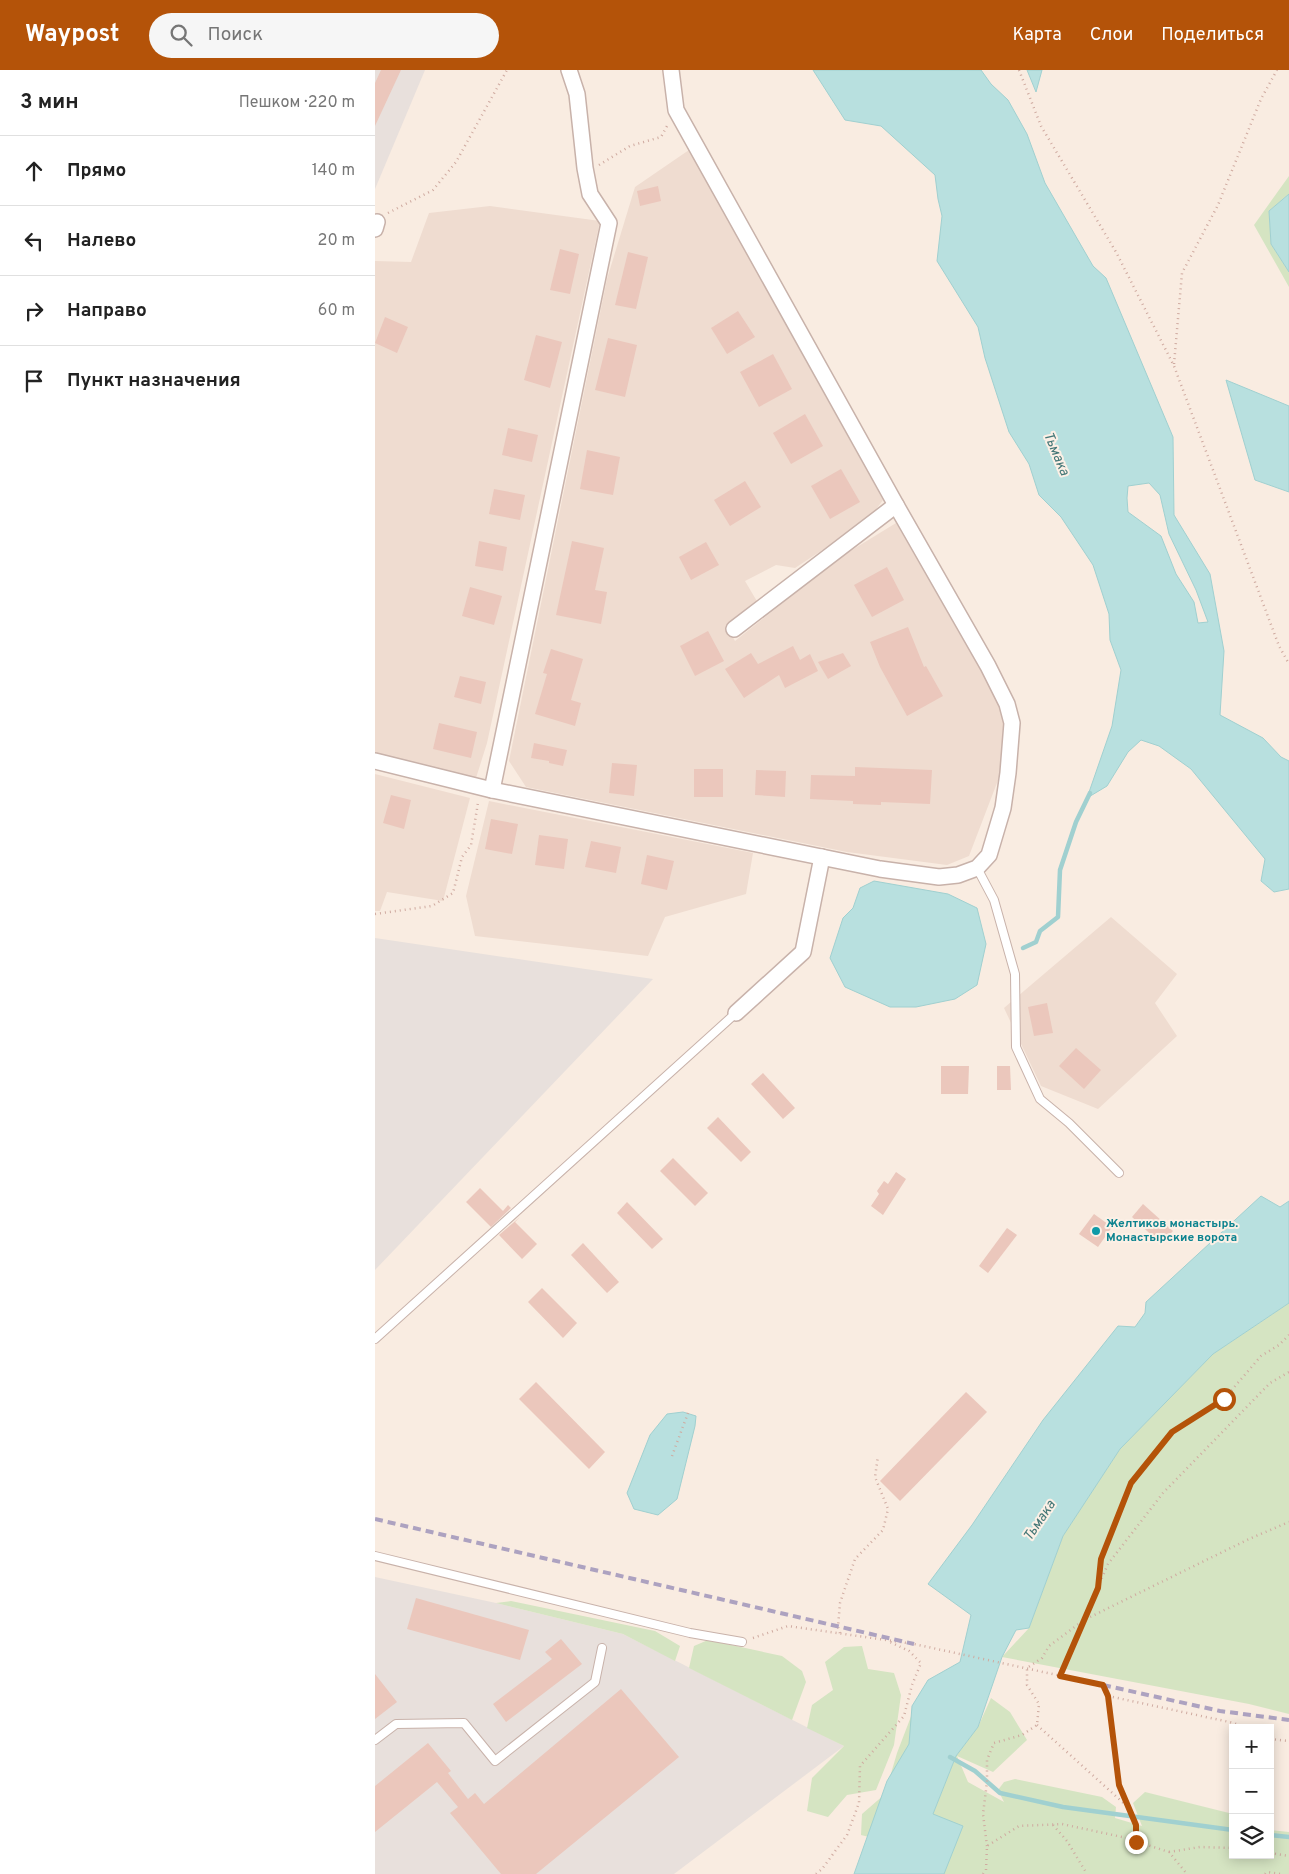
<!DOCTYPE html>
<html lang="ru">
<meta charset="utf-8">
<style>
:root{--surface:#fff;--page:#f6f6f6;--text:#222;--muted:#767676;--line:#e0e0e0;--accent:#b45309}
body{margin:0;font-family:Overpass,sans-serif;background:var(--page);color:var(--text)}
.controls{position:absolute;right:15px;bottom:15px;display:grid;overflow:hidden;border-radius:0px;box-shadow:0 2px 12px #0003}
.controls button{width:45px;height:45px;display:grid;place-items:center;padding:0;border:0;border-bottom:1px solid var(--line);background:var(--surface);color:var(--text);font:25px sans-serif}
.stop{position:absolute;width:15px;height:15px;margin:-11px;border:4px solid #b45309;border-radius:50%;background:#fff}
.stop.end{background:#b45309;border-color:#fff;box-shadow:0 1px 5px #0008}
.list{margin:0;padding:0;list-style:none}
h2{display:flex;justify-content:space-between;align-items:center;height:65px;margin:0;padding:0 20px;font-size:21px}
h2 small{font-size:16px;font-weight:400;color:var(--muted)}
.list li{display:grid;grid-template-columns:32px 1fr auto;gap:15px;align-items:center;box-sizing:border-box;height:70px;padding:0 20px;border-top:1px solid var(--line)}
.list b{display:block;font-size:19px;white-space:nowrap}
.list em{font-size:16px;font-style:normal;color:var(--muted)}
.icon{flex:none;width:28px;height:28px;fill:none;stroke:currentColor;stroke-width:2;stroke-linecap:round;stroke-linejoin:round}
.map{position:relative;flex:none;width:914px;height:1804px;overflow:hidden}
header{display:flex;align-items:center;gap:30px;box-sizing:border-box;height:70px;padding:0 25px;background:var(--accent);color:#fff}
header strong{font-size:24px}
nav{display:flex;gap:28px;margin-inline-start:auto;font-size:18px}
.search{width:350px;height:45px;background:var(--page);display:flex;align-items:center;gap:12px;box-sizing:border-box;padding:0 18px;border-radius:28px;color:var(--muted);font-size:19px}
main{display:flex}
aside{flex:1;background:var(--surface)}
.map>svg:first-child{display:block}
</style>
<header>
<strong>Waypost</strong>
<div class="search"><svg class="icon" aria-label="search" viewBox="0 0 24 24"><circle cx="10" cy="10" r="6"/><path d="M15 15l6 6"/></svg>Поиск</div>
<nav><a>Карта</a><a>Слои</a><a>Поделиться</a></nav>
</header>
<main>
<aside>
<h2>3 мин<small>Пешком · 220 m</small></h2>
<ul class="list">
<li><svg class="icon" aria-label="ahead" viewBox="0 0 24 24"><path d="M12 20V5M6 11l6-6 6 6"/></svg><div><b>Прямо</b></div><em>140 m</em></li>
<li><svg class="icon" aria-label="left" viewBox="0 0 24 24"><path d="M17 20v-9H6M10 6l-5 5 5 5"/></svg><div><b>Налево</b></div><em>20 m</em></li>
<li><svg class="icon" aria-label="right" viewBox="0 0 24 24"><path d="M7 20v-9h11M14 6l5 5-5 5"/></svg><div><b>Направо</b></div><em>60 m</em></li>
<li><svg class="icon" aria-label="arrive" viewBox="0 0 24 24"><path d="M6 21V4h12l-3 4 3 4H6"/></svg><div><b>Пункт назначения</b></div></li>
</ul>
</aside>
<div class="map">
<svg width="914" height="1804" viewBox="0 0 914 1804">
<rect width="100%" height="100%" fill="#f9ece1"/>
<g fill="#efdcd0">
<polygon points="314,80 508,430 493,450 420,498 401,495 370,511 383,533 354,560 360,571 464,488 521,453 629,641 625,705 594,786 572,795 472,782 151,717 134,691 232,209 260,117"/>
<polygon points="115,136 225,151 112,673 101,708 0,683 0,191 36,192 54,143"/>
<polygon points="0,704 95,728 68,831 12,822 5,841 0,841"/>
<polygon points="114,731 378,783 371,824 290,847 273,886 100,866 91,826"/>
<polygon points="736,847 802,904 780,933 802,966 723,1039 666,1016 629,938"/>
</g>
<g fill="#e8e0dc">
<polygon points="0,0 50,0 0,119"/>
<polygon points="0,868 278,909 0,1200"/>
<polygon points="0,1507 121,1533 248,1564 469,1676 299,1804 0,1804"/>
</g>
<g fill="#d5e4c2">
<polygon points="914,106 914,124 894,141 896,174 914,202 914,217 879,155"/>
<polygon points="914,1233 914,1644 874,1634 627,1587 654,1558 688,1466 745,1379 838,1284"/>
<polygon points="136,1531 280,1561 305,1576 300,1591 248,1564 121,1533"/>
<polygon points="333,1570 407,1586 427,1601 431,1612 417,1650 314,1598 319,1576"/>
<polygon points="487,1576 493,1599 519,1603 526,1625 519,1675 501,1720 472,1725 453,1747 432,1741 437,1708 469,1676 432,1658 437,1635 458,1620 450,1592 469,1577"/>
<polygon points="545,1623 557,1628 502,1769 486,1765 487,1744 510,1724 522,1683"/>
<polygon points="616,1628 635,1642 652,1670 618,1702 582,1686 593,1712 629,1732 623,1720 629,1712 640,1709 727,1727 741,1737 740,1748 767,1756 758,1733 770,1722 858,1744 858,1785 895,1785 895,1760 914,1762 914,1804 544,1804 558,1744 581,1686 603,1657"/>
</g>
<g fill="#b8e0df" stroke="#a0d0d0" fill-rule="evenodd">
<path d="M438,0H606L616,14L633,30L652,64L670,113L718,196L731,208L798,367L799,445L835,504L849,581L845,645L888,668L906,687L914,691V819L899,822L886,811L890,789L816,699L784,676L766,670L753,682L732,716L712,728L737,656L746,600L735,570L734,544L718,495L686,447L664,425L654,394L634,362L610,288L603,257L562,191L567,146L563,129L560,105L506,56L470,50ZM774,413L785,425L794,464L821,520L833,552L823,553L819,532L801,504L786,466L753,442L752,428L753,416Z"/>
<polygon points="652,0 667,0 661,22"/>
<polygon points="914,124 914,202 896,174 894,141"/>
<polygon points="851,310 914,336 914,422 880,410"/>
<polygon points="499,811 573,824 602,838 611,874 602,915 580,929 541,937 515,937 470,917 455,888 468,848 478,838 485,818"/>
<polygon points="886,1126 905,1137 914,1131 914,1233 838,1284 745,1379 688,1466 654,1558 641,1560 627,1587 603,1657 581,1686 558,1744 588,1756 569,1804 479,1804 512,1711 534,1674 537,1636 553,1610 585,1592 596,1545 553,1514 597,1455 668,1350 743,1256 760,1257 770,1243 771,1232"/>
<polygon points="308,1342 321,1346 320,1356 302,1429 283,1445 259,1439 252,1423 275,1365 292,1344"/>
</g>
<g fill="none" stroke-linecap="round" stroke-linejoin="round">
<g stroke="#a0d0d0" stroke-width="4.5">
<polyline points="648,878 661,872 665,861 683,847 685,800 701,752 715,723"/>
<polyline points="575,1687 600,1701 625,1723 688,1737 858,1760"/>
<polyline points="895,1765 914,1767"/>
</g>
</g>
<g fill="#ebc7bc">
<polygon points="6,0 26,0 0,56 0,13"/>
<polygon points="283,116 286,131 265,136 262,121"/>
<polygon points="185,179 204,184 195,224 175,220"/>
<polygon points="253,182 273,187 261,239 240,235"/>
<polygon points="363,241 380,267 352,284 336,258"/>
<polygon points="10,247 33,257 22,283 0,273"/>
<polygon points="161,265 187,272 175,318 149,310"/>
<polygon points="233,268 262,275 250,327 220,320"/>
<polygon points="398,284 417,319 384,337 365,302"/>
<polygon points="430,344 448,376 416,394 398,363"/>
<polygon points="133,358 163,365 157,392 127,385"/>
<polygon points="212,380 245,387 238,425 205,419"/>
<polygon points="466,399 485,432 455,449 436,416"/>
<polygon points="370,411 386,437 355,456 339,430"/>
<polygon points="119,419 150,425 145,450 114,444"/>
<polygon points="104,471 132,477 128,501 100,496"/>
<polygon points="197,471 229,478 220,520 232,522 226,554 181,545"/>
<polygon points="331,472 344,495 316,510 304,487"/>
<polygon points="512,497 529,530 497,547 479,515"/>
<polygon points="95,517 127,526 119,555 87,546"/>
<polygon points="533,557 549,597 551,596 568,626 532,646 505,597 495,572"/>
<polygon points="333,561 349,591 320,606 305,576"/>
<polygon points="418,576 425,590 435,584 443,601 410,618 404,605 369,628 350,599 376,583 383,594"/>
<polygon points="176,579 208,589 196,630 206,633 200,656 160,644 172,604 168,603"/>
<polygon points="468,583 476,596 453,609 443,592"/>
<polygon points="85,606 111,612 106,634 79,627"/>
<polygon points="64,653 102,662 96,688 58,679"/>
<polygon points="159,673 192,680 188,696 174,693 174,691 156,688"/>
<polygon points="237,693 262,695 259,726 234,723"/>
<polygon points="480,697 557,700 555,734 506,732 506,735 478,734 478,731 435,729 436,705 480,706"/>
<rect x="319" y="699" width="29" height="28"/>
<polygon points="381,700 411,701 410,727 380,725"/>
<polygon points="16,725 36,730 29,759 8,753"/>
<polygon points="116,749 143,754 137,784 110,779"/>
<polygon points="164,765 193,769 189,799 160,795"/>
<polygon points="216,771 246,777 241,803 210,797"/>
<polygon points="272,785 299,791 292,820 266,814"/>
<polygon points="672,933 678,963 659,966 653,937"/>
<polygon points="701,978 726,1000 709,1019 684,996"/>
<polygon points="566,996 594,996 593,1024 566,1024"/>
<polygon points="622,996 635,996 636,1020 622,1020"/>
<polygon points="388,1003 420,1038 408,1049 376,1014"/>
<polygon points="343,1047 376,1082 366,1092 332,1058"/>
<polygon points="298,1088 333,1123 320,1136 285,1101"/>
<polygon points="521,1102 531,1109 508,1145 496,1136 504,1124 502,1121 509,1111 513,1114"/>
<polygon points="105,1118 128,1141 133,1135 136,1138 116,1157 91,1132"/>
<polygon points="252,1132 288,1169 277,1179 242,1143"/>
<polygon points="768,1134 798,1161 786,1174 757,1147"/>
<polygon points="719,1144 737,1157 723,1177 704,1164"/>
<polygon points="145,1147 140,1152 162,1174 147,1189 124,1165"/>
<polygon points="632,1158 642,1165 613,1203 604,1196"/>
<polygon points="208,1173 244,1212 232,1223 196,1185"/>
<polygon points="167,1218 202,1253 188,1268 153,1232"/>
<polygon points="161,1312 230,1382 214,1399 144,1329"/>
<polygon points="591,1322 612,1342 525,1431 505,1411"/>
<polygon points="41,1528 154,1560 145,1590 32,1559"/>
<polygon points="186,1569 207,1594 131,1652 118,1634 177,1589 170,1582"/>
<polygon points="0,1604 22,1632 0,1649"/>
<polygon points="246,1619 304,1687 161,1804 126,1804 75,1743 83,1737 62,1712 0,1762 0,1716 53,1673 76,1701 73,1703 93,1729 100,1723 109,1734"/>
</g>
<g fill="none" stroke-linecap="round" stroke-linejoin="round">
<defs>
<g id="lane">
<polyline points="602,798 619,830 640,904 641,977 665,1029 694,1053 744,1103"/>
<polyline points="0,1269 361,943"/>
<polyline points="0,1486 315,1563 367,1572"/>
<polyline points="0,1670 21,1654 89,1653 120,1691 220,1612 227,1578"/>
</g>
<g id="street">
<polyline points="0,159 2,152"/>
<polyline points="359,559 521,435"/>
<polyline points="0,691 117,720 505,799 564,807 583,805 602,798 614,785 628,738 633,703 637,653 632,634 613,596 521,435 301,40 296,0"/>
<polyline points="117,720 234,153 215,124 210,98 202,24 194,0"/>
<polyline points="361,943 428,882 447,787"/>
</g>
</defs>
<use href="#lane" stroke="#c8b2aa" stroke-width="10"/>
<use href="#street" stroke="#c8b2aa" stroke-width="18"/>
<g stroke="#cfaaa0" stroke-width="2.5" stroke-dasharray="1 4" stroke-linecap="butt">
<polyline points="644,0 666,56 741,182 799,296 904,576 914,594"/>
<polyline points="224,95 255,76 286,67 292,56"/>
<polyline points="13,143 58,120 81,92 132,0"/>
<polyline points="799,294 807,203 843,135 886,29 902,0"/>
<polyline points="0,844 57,836 78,823 87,787 96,775 103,733"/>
<polyline points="297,1386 313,1343"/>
<polyline points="724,1514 726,1489 756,1413 797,1362 849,1329 886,1286 904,1275 914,1265"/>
<polyline points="465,1563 463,1557 465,1533 480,1489 508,1460 513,1439 500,1407 503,1386"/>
<polyline points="378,1568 413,1556 539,1574 728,1615 733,1626 744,1715 761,1755 761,1771"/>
<polyline points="685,1605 733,1494 788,1423 895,1313 914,1302"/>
<polyline points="733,1626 859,1653 869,1658"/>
<polyline points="662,1655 754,1738"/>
<polyline points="895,1669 914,1671"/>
<polyline points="678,1755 692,1771 712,1804"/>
<polyline points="612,1776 608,1744 612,1712 612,1690 619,1673 647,1665 662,1655 664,1634 652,1615 652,1598 667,1588 674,1576 709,1550 874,1469 914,1452"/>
<polyline points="794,1782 825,1777 858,1778"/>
<polyline points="895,1783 914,1786"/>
<polyline points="441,1804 447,1799 472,1765 484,1733 485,1696 529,1646 537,1615 546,1593 534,1581 515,1572"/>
<polyline points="608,1804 611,1800 612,1776 644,1756 687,1754 747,1767 794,1782 812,1804"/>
<polyline points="890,1804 892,1802 905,1804"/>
</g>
<use href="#lane" stroke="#fff" stroke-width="8"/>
<use href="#street" stroke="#fff" stroke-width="15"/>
<g stroke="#ada2c0" stroke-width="4" stroke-dasharray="8 5" stroke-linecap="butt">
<polyline points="0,1449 539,1574"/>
<polyline points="728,1615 845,1641 914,1650"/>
</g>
</g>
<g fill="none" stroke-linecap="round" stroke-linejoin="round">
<polyline stroke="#b45309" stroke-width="6" points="761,1772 761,1755 744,1715 733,1626 728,1615 685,1606 723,1518 726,1489 756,1413 797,1362 849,1329"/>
</g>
<circle fill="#0f9aa8" stroke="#fcf0e6" stroke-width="2" cx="721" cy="1161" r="5"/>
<g text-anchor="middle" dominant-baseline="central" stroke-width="4" stroke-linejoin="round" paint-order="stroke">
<g font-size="12" font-weight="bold" fill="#0d838f" stroke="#fcf0e6" text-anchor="start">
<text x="731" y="1154">Желтиков монастырь.<tspan x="731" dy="14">Монастырские ворота</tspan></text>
</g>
<g font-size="14" font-style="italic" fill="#477" stroke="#fcf0e6">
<text transform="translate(681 384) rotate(67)">Тьмака</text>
<text transform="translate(665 1451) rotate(-56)">Тьмака</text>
</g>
</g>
</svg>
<div class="controls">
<button>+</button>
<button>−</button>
<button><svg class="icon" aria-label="layers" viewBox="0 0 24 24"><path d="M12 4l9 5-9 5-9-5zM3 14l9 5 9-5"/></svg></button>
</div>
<div class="stop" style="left:849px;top:1329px"></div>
<div class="stop end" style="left:761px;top:1772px"></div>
</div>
</main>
